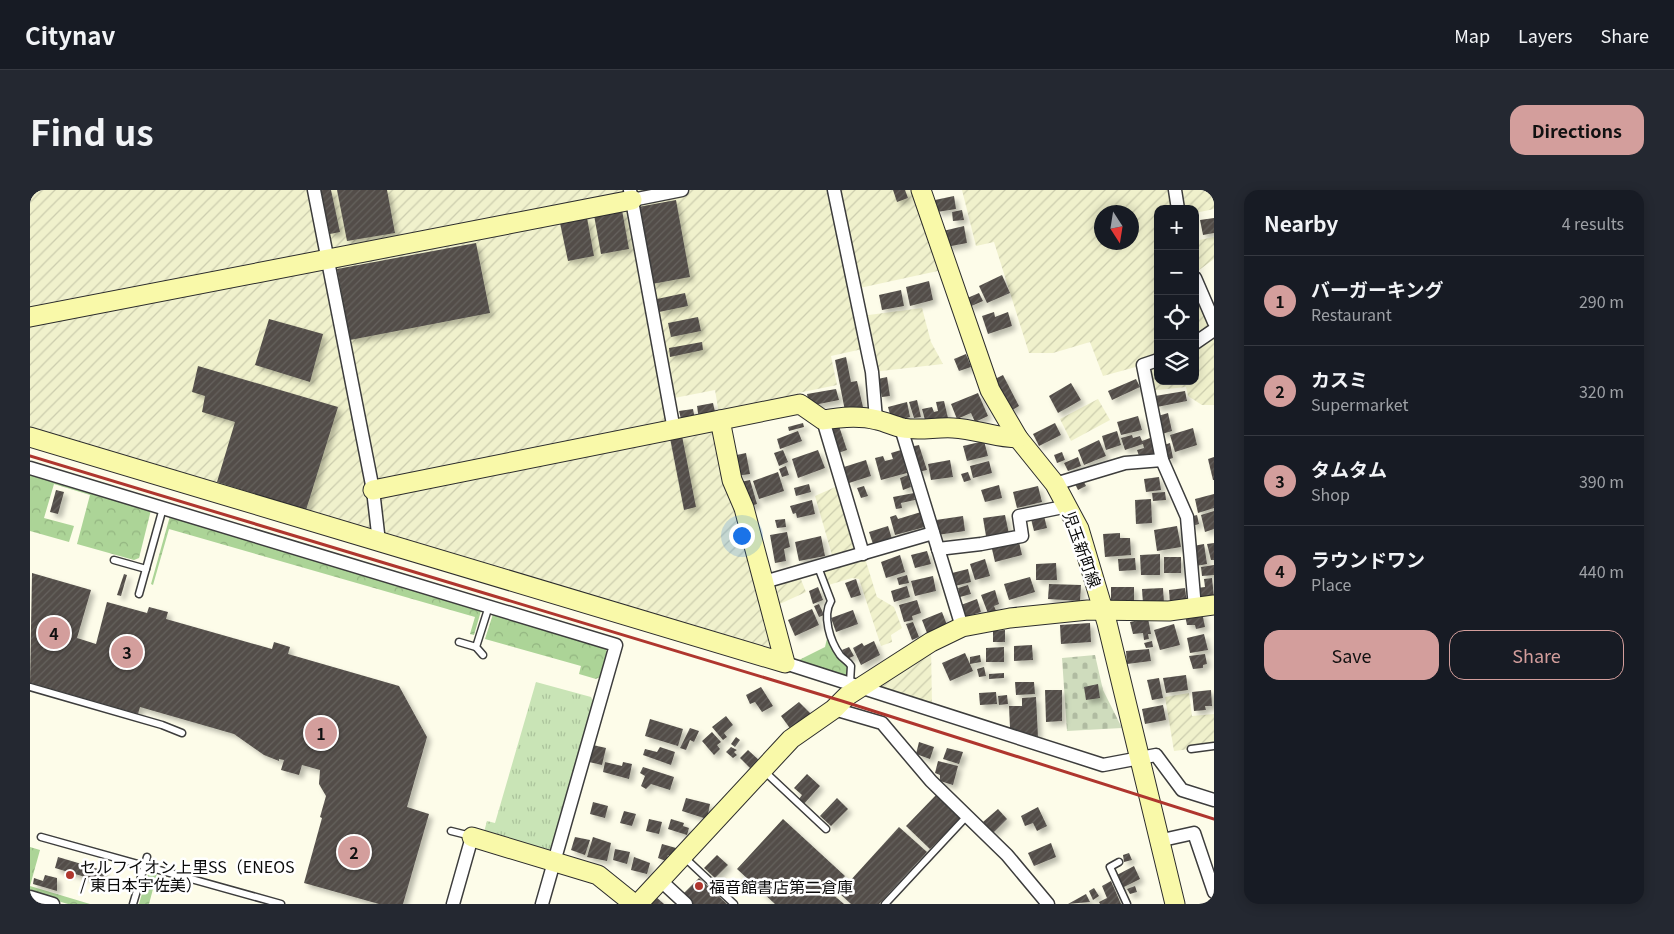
<!DOCTYPE html>
<meta charset="utf-8">
<style>
:root{--surface:#171b24;--page:#242831;--text:#f1f3f6;--muted:#9ea1a6;--line:#363941;--accent:#d39e9c}
body{margin:0;font-family:Georgia,"Noto Sans JP",serif;background:var(--page);color:var(--text)}
.controls{position:absolute;right:15px;top:15px;display:grid;overflow:hidden;border-radius:10px;box-shadow:0 2px 12px #0003}
.controls button{width:45px;height:45px;display:grid;place-items:center;padding:0;border:0;border-bottom:1px solid var(--line);background:var(--surface);color:var(--text);font:25px sans-serif}
.compass{position:absolute;left:1064px;top:15px;width:45px;height:45px;border-radius:50%;background:var(--surface);box-shadow:0 2px 12px #0003;rotate:168deg}
.you{position:absolute;left:711px;top:345px;width:18px;height:18px;margin:-12px;border:4px solid #fff;border-radius:50%;background:#1a73e8;box-shadow:0 0 0 8px #1a73e833}
.badge{display:grid;place-items:center;width:32px;height:32px;border-radius:50%;background:var(--accent);color:#111;font-size:16px;font-weight:700}
.pin{position:absolute;translate:-50% -50%;border:2px solid #fff;box-shadow:0 1px 5px #0006}
.list{margin:0;padding:0;list-style:none}
h2{display:flex;justify-content:space-between;align-items:center;height:65px;margin:0;padding:0 20px;font-size:21px}
h2 small{font-size:16px;font-weight:400;color:var(--muted)}
.list li{display:grid;grid-template-columns:32px 1fr auto;gap:15px;align-items:center;box-sizing:border-box;height:90px;padding:0 20px;border-top:1px solid var(--line)}
.list b{display:block;font-size:19px;white-space:nowrap}
.list p{margin:0;font-size:16px;white-space:nowrap;color:var(--muted)}
.list em{font-size:16px;font-style:normal;color:var(--muted)}
.actions{display:flex;gap:10px;padding:15px 20px}
.actions a{flex:1;padding:11px 0;border:1px solid var(--accent);border-radius:15px;text-align:center;font-size:18px;color:var(--accent)}
.actions .main{background:var(--accent);color:#111}
.icon{flex:none;width:28px;height:28px;fill:none;stroke:currentColor;stroke-width:2;stroke-linecap:round;stroke-linejoin:round}
.map{position:relative;flex:none;width:1184px;height:714px;overflow:hidden;border-radius:15px}
header{display:flex;align-items:center;gap:30px;box-sizing:border-box;height:70px;padding:0 25px;background:var(--surface);border-bottom:1px solid var(--line)}
header strong{font-size:24px}
nav{display:flex;gap:28px;margin-inline-start:auto;font-size:18px}
.intro{display:flex;align-items:center;justify-content:space-between;box-sizing:border-box;height:120px;padding:0 30px}
h1{margin:0;font-size:35px}
.button{padding:12px 22px;border-radius:15px;background:var(--accent);color:#111;font-size:18px;font-weight:700}
main{display:flex;gap:30px;padding:0 30px}
aside{flex:1;background:var(--surface);border-radius:15px;box-shadow:0 2px 12px #0003}
.map>svg:first-child{display:block}
</style>
<header>
<strong>Citynav</strong>
<nav><a>Map</a><a>Layers</a><a>Share</a></nav>
</header>
<div class="intro"><h1>Find us</h1><a class="button">Directions</a></div>
<main>
<div class="map">
<svg width="1184" height="714" viewBox="0 0 1184 714">
<defs>
<pattern id="farmland-furrows" width="10" height="10" patternUnits="userSpaceOnUse" patternTransform="scale(1.25)"><rect width="10" height="10" fill="#f0f1cc"/><path d="M-1 1l2-2M0 10L10 0M9 11l2-2" fill="none" stroke="#cccdae"/></pattern>
<pattern id="forest-crowns" width="20" height="18" patternUnits="userSpaceOnUse" patternTransform="scale(1.25)"><rect width="20" height="18" fill="#acd497"/><path d="M2 6a3 3 0 1 1 6 0M12 15a3 3 0 1 1 6 0" fill="none" stroke="#93b581"/></pattern>
<pattern id="cemetery-stones" width="16" height="16" patternUnits="userSpaceOnUse" patternTransform="scale(1.25)"><rect width="16" height="16" fill="#cfdcbd"/><path d="M2 7V4a2 2 0 0 1 4 0v3zM10 15v-3a2 2 0 0 1 4 0v3z" fill="#b0bba1"/></pattern>
<pattern id="park-tufts" width="24" height="20" patternUnits="userSpaceOnUse" patternTransform="scale(1.25)"><rect width="24" height="20" fill="#c9e4b6"/><path d="M3 7l-1-3M5 7V3M7 7l1-3M15 17l-1-3M17 17v-4M19 17l1-3" fill="none" stroke="#abc29b"/></pattern>
<pattern id="building-hatch" width="6" height="6" patternUnits="userSpaceOnUse" patternTransform="scale(1.25)"><rect width="6" height="6" fill="#524d48"/><path d="M-1 1l2-2M0 6l6-6M5 7l2-2" fill="none" stroke="#66625e"/></pattern>
<filter id="shadow"><feDropShadow dx="4" dy="4" stdDeviation="2.5" flood-color="#0004"/></filter>
</defs>
<rect width="100%" height="100%" fill="#fdfce9"/>
<g fill="url(#farmland-furrows)" fill-rule="evenodd">
<path d="M0,0H891L917,79L825,99L831,126L892,118L901,152L913,174L842,182L837,158L801,166L807,195L768,203L770,214L690,230L734,392L768,382L776,402L741,418L755,473L0,247ZM685,200L690,230L644,239L639,209Z"/>
<path d="M932,0H1184V19L1165,23V19H1128V191H1165V88L1184,132V215H1172L1158,206L1156,197L1118,201L1113,175L1073,186L1060,152L1023,163H999L964,52L946,56ZM1072,22H1102V52H1072Z"/>
<polygon points="1184,47 1184,69 1165,83 1165,51"/>
<polygon points="1068,209 1080,230 1041,251 1030,229"/>
<polygon points="812,294 847,407 864,417 872,438 861,445 862,452 851,456 829,389 822,388 795,396 788,377 804,372 785,306"/>
<polygon points="901,452 902,519 833,496"/>
<polygon points="1159,503 1162,526 1184,524 1184,556 1144,561 1135,507"/>
</g>
<g fill="url(#forest-crowns)">
<polygon points="0,283 121,320 109,368 104,370 47,354 60,305 24,294 14,328 44,336 39,352 0,341"/>
<polygon points="140,326 451,421 444,445 440,444 445,427 139,339 123,395 121,394"/>
<polygon points="463,424 574,455 577,462 570,487 566,489 549,484 551,476 455,449"/>
<polygon points="799,440 805,457 818,472 820,492 761,474 795,457"/>
<polygon points="0,657 10,660 0,696 60,714 38,714 0,703"/>
<polygon points="121,683 127,684 119,714 109,714 117,686"/>
</g>
<polygon fill="url(#cemetery-stones)" points="1065,465 1073,500 1092,538 1037,541 1032,468"/>
<polygon fill="url(#park-tufts)" points="506,492 561,507 563,511 521,660 454,642 457,631 465,633"/>
<g fill="url(#building-hatch)" filter="url(#shadow)">
<polygon points="290,0 301,0 310,42 300,44"/>
<polygon points="307,0 357,0 365,43 317,51"/>
<polygon points="863,0 875,0 878,8 867,12"/>
<polygon points="924,6 926,19 907,22 905,10"/>
<polygon points="646,10 660,87 622,94 608,17"/>
<polygon points="592,20 599,59 571,64 564,25"/>
<polygon points="932,20 934,30 923,31 922,22"/>
<polygon points="557,28 564,66 538,71 530,33"/>
<polygon points="1184,28 1184,43 1173,45 1170,30"/>
<polygon points="934,36 937,53 916,57 913,41"/>
<polygon points="446,53 460,123 320,150 307,79"/>
<polygon points="972,85 980,103 957,113 949,96"/>
<polygon points="899,91 903,110 880,116 876,97"/>
<polygon points="871,100 874,116 852,120 849,105"/>
<polygon points="655,103 658,116 629,122 627,109"/>
<polygon points="949,103 953,111 939,117 935,109"/>
<polygon points="964,122 965,127 978,122 982,136 958,144 952,126"/>
<polygon points="668,127 671,141 641,147 638,133"/>
<polygon points="239,129 293,144 280,192 225,175"/>
<polygon points="672,152 673,160 640,167 639,158"/>
<polygon points="936,164 941,177 929,181 924,169"/>
<polygon points="816,167 821,192 827,191 833,217 815,221 805,170"/>
<polygon points="168,176 308,217 276,320 187,292 205,232 172,222 175,206 162,202"/>
<polygon points="973,185 989,216 979,222 963,190"/>
<polygon points="857,187 860,206 852,207 848,189"/>
<polygon points="1106,189 1110,197 1082,210 1078,201"/>
<polygon points="1041,193 1051,210 1028,223 1019,206"/>
<polygon points="806,199 809,210 779,216 777,204"/>
<polygon points="1155,201 1157,211 1127,217 1125,206"/>
<polygon points="948,203 958,226 945,232 941,223 927,229 921,214"/>
<polygon points="887,210 891,227 884,228 879,212"/>
<polygon points="914,211 918,228 896,234 892,219 902,217 904,222 908,221 906,212"/>
<polygon points="877,212 880,227 862,232 858,217"/>
<polygon points="683,213 686,226 669,230 667,216"/>
<polygon points="663,219 665,230 652,233 649,221"/>
<polygon points="1138,223 1142,241 1132,244 1128,226"/>
<polygon points="1108,226 1112,240 1091,245 1087,232"/>
<polygon points="773,233 774,237 759,241 758,237"/>
<polygon points="1025,233 1031,245 1009,256 1003,244"/>
<polygon points="809,236 817,260 808,263 800,239"/>
<polygon points="1163,238 1167,255 1145,262 1140,245"/>
<polygon points="768,241 772,251 750,259 747,249"/>
<polygon points="1087,241 1091,255 1076,260 1072,246"/>
<polygon points="1102,245 1103,248 1110,246 1112,251 1120,248 1126,264 1110,269 1107,260 1114,258 1113,254 1095,260 1091,248"/>
<polygon points="652,246 666,317 654,320 640,248"/>
<polygon points="1069,250 1076,266 1054,275 1048,260"/>
<polygon points="954,251 958,266 937,271 933,256"/>
<polygon points="1140,253 1143,268 1137,270 1134,255"/>
<polygon points="889,255 897,280 888,282 880,257"/>
<polygon points="753,260 758,272 749,276 744,263"/>
<polygon points="788,260 795,278 768,288 762,269"/>
<polygon points="871,260 877,283 851,290 845,268 853,266 855,271 863,269 861,263"/>
<polygon points="1032,262 1035,270 1027,273 1024,265"/>
<polygon points="716,263 720,284 706,286 702,266"/>
<polygon points="1048,267 1051,276 1038,281 1034,273"/>
<polygon points="1184,267 1184,290 1183,290 1178,269"/>
<polygon points="836,270 841,286 819,293 814,277"/>
<polygon points="920,270 923,287 901,290 898,274"/>
<polygon points="959,271 962,283 943,288 940,276"/>
<polygon points="756,276 759,285 752,287 749,279"/>
<polygon points="748,282 754,301 729,309 723,291"/>
<polygon points="938,282 941,290 934,292 931,284"/>
<polygon points="878,285 881,297 873,300 870,288"/>
<polygon points="1129,287 1131,300 1116,302 1114,289"/>
<polygon points="720,290 727,314 717,317 710,292"/>
<polygon points="1053,290 1056,296 1048,300 1045,294"/>
<polygon points="779,294 781,302 766,306 764,298"/>
<polygon points="969,295 972,308 955,312 951,300"/>
<polygon points="834,296 838,306 831,308 827,298"/>
<polygon points="1008,296 1012,312 987,318 983,302"/>
<polygon points="26,300 34,302 28,324 20,322"/>
<polygon points="1135,302 1136,310 1123,311 1122,303"/>
<polygon points="884,303 885,310 871,313 872,318 866,319 863,307"/>
<polygon points="1184,304 1184,318 1168,323 1165,309"/>
<polygon points="1121,309 1122,333 1106,334 1105,310"/>
<polygon points="782,310 785,324 767,328 766,323 763,324 760,316"/>
<polygon points="1184,321 1184,339 1175,342 1171,325"/>
<polygon points="891,322 895,337 865,345 860,327 866,325 868,329"/>
<polygon points="975,325 979,344 956,346 953,328"/>
<polygon points="1167,325 1169,334 1162,336 1160,327"/>
<polygon points="933,326 935,341 907,345 906,330"/>
<polygon points="1014,326 1017,338 1004,341 1001,329"/>
<polygon points="755,329 756,337 747,338 745,330"/>
<polygon points="858,336 862,349 843,354 839,342"/>
<polygon points="1147,336 1151,357 1127,361 1124,340"/>
<polygon points="757,342 760,357 754,359 756,371 745,373 740,345"/>
<polygon points="1090,343 1090,348 1100,348 1101,365 1075,367 1073,344"/>
<polygon points="791,346 795,366 769,371 765,352"/>
<polygon points="989,352 992,365 965,372 962,359"/>
<polygon points="1184,353 1184,370 1181,370 1177,354"/>
<polygon points="1174,354 1177,374 1166,376 1163,356"/>
<polygon points="897,361 901,374 885,378 881,365"/>
<polygon points="1130,364 1130,385 1111,385 1110,365"/>
<polygon points="870,365 875,382 856,388 851,372"/>
<rect x="1134" y="367" width="17" height="16"/>
<polygon points="1105,368 1106,380 1089,381 1088,369"/>
<polygon points="955,369 960,386 945,390 940,374"/>
<polygon points="1026,373 1027,390 1006,390 1006,374"/>
<polygon points="1184,375 1184,385 1172,386 1171,377"/>
<polygon points="938,379 941,392 925,396 922,383"/>
<polygon points="2,383 61,400 47,448 66,454 77,412 117,423 119,417 138,422 136,429 242,459 244,452 260,457 258,464 369,496 397,547 377,617 399,624 373,714 349,714 274,693 292,628 290,627 296,606 289,594 290,580 272,575 269,585 251,580 254,570 249,569 249,571 234,565 204,544 110,517 108,524 0,493"/>
<polygon points="94,384 97,385 91,406 87,405"/>
<polygon points="877,385 879,393 869,395 867,388"/>
<polygon points="903,386 906,401 885,406 881,391"/>
<polygon points="1000,387 1005,402 979,410 974,394"/>
<polygon points="1182,388 1184,408 1170,411 1167,398 1175,397 1174,389"/>
<polygon points="826,389 831,405 821,408 815,393"/>
<polygon points="1019,394 1051,395 1050,411 1018,409"/>
<polygon points="938,395 941,404 930,407 928,398"/>
<polygon points="877,396 880,407 864,412 861,401"/>
<polygon points="788,397 793,410 783,414 779,401"/>
<rect x="1081" y="397" width="23" height="14"/>
<polygon points="1133,398 1134,413 1113,414 1112,399"/>
<polygon points="1155,398 1157,413 1140,414 1139,400"/>
<polygon points="965,400 969,414 964,416 967,423 959,426 951,405"/>
<polygon points="947,409 951,422 935,427 931,415"/>
<polygon points="887,410 891,423 882,426 883,430 874,432 869,415"/>
<polygon points="789,414 794,425 789,427 784,416"/>
<polygon points="782,419 789,435 765,446 758,430"/>
<polygon points="823,420 828,434 806,442 801,428"/>
<polygon points="912,422 917,435 897,443 892,430"/>
<polygon points="1172,422 1175,437 1166,439 1165,435 1157,435 1155,425"/>
<polygon points="1118,428 1121,444 1118,444 1119,449 1114,450 1113,443 1103,444 1100,432"/>
<polygon points="883,432 889,447 882,450 876,434"/>
<polygon points="1060,433 1061,452 1031,454 1030,435"/>
<polygon points="1144,434 1150,455 1130,460 1124,440"/>
<polygon points="975,440 975,452 963,452 963,441"/>
<polygon points="1174,444 1178,460 1160,463 1157,448"/>
<polygon points="844,451 850,465 831,475 823,458 832,453 834,456"/>
<polygon points="1122,451 1123,457 1116,458 1114,453"/>
<polygon points="1002,455 1003,470 984,471 984,456"/>
<polygon points="819,457 824,466 817,469 812,460"/>
<polygon points="974,457 974,472 956,472 956,458"/>
<polygon points="1119,459 1121,471 1097,474 1096,461"/>
<polygon points="935,463 940,474 940,467 950,465 951,472 940,474 943,481 920,491 912,473"/>
<polygon points="1175,464 1177,474 1173,475 1173,478 1163,479 1159,466"/>
<polygon points="954,477 956,486 949,487 947,479"/>
<polygon points="974,483 974,488 959,489 959,484"/>
<polygon points="1156,485 1158,500 1136,503 1133,488"/>
<polygon points="1129,488 1133,508 1122,510 1117,490"/>
<polygon points="985,492 1004,492 1005,504 986,505"/>
<polygon points="1068,494 1070,508 1056,510 1054,497"/>
<polygon points="731,497 743,516 732,522 725,512 720,514 716,505"/>
<polygon points="1015,500 1032,500 1032,531 1016,532"/>
<polygon points="1181,500 1182,516 1175,516 1176,520 1164,521 1162,502"/>
<polygon points="966,502 967,514 950,515 949,503"/>
<polygon points="977,505 978,514 969,515 968,506"/>
<polygon points="1006,507 1008,547 980,538 979,516 992,516 992,508"/>
<polygon points="769,512 782,525 762,541 751,526"/>
<polygon points="1133,515 1136,530 1115,534 1112,519"/>
<polygon points="696,526 703,535 694,543 697,547 693,550 682,537"/>
<polygon points="620,529 653,539 648,556 615,546"/>
<polygon points="660,538 669,541 664,552 660,550 656,560 650,558"/>
<polygon points="682,542 691,552 687,555 690,559 684,565 672,551"/>
<polygon points="706,547 710,550 705,557 701,554"/>
<polygon points="889,552 904,557 900,569 886,564"/>
<polygon points="563,555 576,558 572,575 559,572"/>
<polygon points="630,557 645,562 641,575 613,565 615,559 627,562"/>
<polygon points="701,557 707,560 704,562 707,565 703,568 696,562"/>
<polygon points="917,558 933,562 929,574 913,569"/>
<polygon points="718,560 731,572 723,581 710,568"/>
<polygon points="908,571 928,576 923,595 910,591 910,585 905,583"/>
<polygon points="575,572 592,576 593,572 602,574 599,589 573,582"/>
<polygon points="613,577 644,587 640,600 621,594 616,599 611,596 615,586 610,583"/>
<polygon points="777,584 790,596 774,614 769,609 772,605 764,598"/>
<polygon points="907,604 931,628 900,659 876,636"/>
<polygon points="656,608 680,614 677,629 652,621"/>
<polygon points="807,608 818,619 801,636 790,626"/>
<polygon points="563,612 578,616 575,628 560,624"/>
<polygon points="1008,617 1017,636 1007,641 1003,633 995,636 991,626"/>
<polygon points="968,619 977,629 963,643 953,632"/>
<polygon points="594,621 606,624 602,636 590,633"/>
<polygon points="619,629 632,632 629,644 616,641"/>
<polygon points="641,629 654,633 653,636 659,638 657,645 638,639"/>
<polygon points="753,629 815,686 800,702 814,714 745,714 707,679"/>
<polygon points="869,637 897,662 849,714 821,714 809,703"/>
<polygon points="545,647 560,650 555,665 541,660"/>
<polygon points="563,647 581,653 577,671 557,667"/>
<polygon points="1021,653 1026,667 1004,676 998,663"/>
<polygon points="632,654 646,658 643,667 638,665 636,671 628,668"/>
<polygon points="585,659 600,662 597,674 583,670"/>
<polygon points="1099,663 1102,670 1094,672 1093,665"/>
<polygon points="687,665 698,675 685,688 674,678"/>
<polygon points="28,667 75,681 72,692 25,678"/>
<polygon points="604,667 620,673 617,684 601,680"/>
<polygon points="1104,676 1110,689 1092,698 1087,685"/>
<polygon points="15,685 27,688 27,701 3,694 4,688 13,691"/>
<polygon points="669,688 697,714 662,714 652,705"/>
<polygon points="1081,691 1091,714 1070,714 1069,712 1077,708 1072,696"/>
<polygon points="1105,696 1107,702 1100,704 1097,699"/>
<polygon points="1064,698 1069,706 1063,710 1059,701"/>
<polygon points="1056,704 1060,712 1038,714"/>
<polygon points="625,706 634,714 619,714"/>
</g>
<g fill="none" stroke-linecap="round" stroke-linejoin="round">
<defs>
<g id="lane">
<polyline points="84,370 116,379"/>
<path d="M788,377L801,411C792,426 800,451 810,465C813,469 818,471 821,476L820,492"/>
<polyline points="109,404 133,318"/>
<polyline points="429,452 446,457"/>
<polyline points="453,465 446,457 459,416"/>
<polyline points="0,497 132,535 152,543"/>
<polyline points="1161,559 1184,556"/>
<polyline points="733,580 796,639"/>
<polyline points="421,641 441,646"/>
<polyline points="11,647 251,714"/>
<polyline points="654,667 704,714"/>
<polyline points="1089,672 1080,677 1097,714"/>
<polyline points="103,714 117,667"/>
<polyline points="855,714 937,626"/>
</g>
<g id="street">
<polyline points="284,0 343,300 349,352"/>
<polyline points="600,0 644,240"/>
<polyline points="804,0 842,182 846,229"/>
<polyline points="1145,0 1148,19"/>
<polyline points="602,10 652,0"/>
<polyline points="1165,88 1184,132"/>
<polyline points="1165,153 1184,140"/>
<polyline points="1128,170 1113,175 1132,270 1157,327 1165,418"/>
<polyline points="793,230 833,364"/>
<polyline points="871,238 932,437"/>
<polyline points="0,278 586,455 512,714"/>
<polyline points="1025,294 1095,273 1132,270"/>
<polyline points="908,359 951,354 992,346 989,326 1038,316"/>
<polyline points="734,392 903,343"/>
<polyline points="755,473 1073,575 1126,565 1152,600 1184,610"/>
<polyline points="804,519 852,533 901,591 977,665 1018,714"/>
<polyline points="1128,651 1164,643 1184,702"/>
<polyline points="630,690 656,714"/>
<polyline points="0,707 23,714"/>
<polyline points="423,714 442,647"/>
</g>
<g id="secondary">
<polyline points="891,0 960,200 988,248 1025,294 1049,339 1077,433 1145,714"/>
<polyline points="0,127 602,10"/>
<polyline points="0,247 755,473 714,318 702,290 690,230"/>
<path d="M343,300L770,214L793,230C811,227 829,225 847,230C856,232 864,236 873,238C890,241 906,237 923,238C946,239 966,248 988,248"/>
<polyline points="442,647 568,685 604,714"/>
<polyline points="608,714 761,549 804,519 817,506 901,452 932,437 980,428 1058,420 1139,421 1184,415"/>
</g>
</defs>
<use href="#lane" stroke="#3d3d3d" stroke-width="9"/>
<use href="#street" stroke="#3d3d3d" stroke-width="15"/>
<use href="#secondary" stroke="#2c2c2c" stroke-width="21"/>
<use href="#lane" stroke="#fff" stroke-width="6"/>
<use href="#street" stroke="#fff" stroke-width="12"/>
<use href="#secondary" stroke="#f9f9a9" stroke-width="19"/>
<polyline stroke="#af362e" stroke-width="3" points="0,266 812,511 1184,629"/>
</g>
<g fill="#af362e" stroke="#fff" stroke-width="2">
<circle cx="40" cy="685" r="5"/>
<circle cx="669" cy="696" r="5"/>
</g>
<g text-anchor="middle" dominant-baseline="central" stroke-width="5" stroke-linejoin="round" paint-order="stroke">
<g font-size="16" fill="#0a0a0a" stroke="#fff">
<text transform="translate(1053 359) rotate(70)">児玉新町線</text>
</g>
<g font-size="16" fill="#0a0a0a" stroke="#fff" text-anchor="start">
<text x="50" y="676">セルフイオン上里SS（ENEOS<tspan x="50" dy="18">/ 東日本宇佐美）</tspan></text>
<text x="679" y="696">福音館書店第二倉庫</text>
</g>
</g>
</svg>
<div class="controls">
<button>+</button>
<button>−</button>
<button><svg class="icon" aria-label="locate" viewBox="0 0 24 24"><circle cx="12" cy="12" r="6"/><path d="M12 2v4M12 18v4M2 12h4M18 12h4"/></svg></button>
<button><svg class="icon" aria-label="layers" viewBox="0 0 24 24"><path d="M12 4l9 5-9 5-9-5zM3 14l9 5 9-5"/></svg></button>
</div>
<svg class="compass" viewBox="-18 -18 36 36"><path d="M0-13l5 13h-10z" fill="#e53935"/><path d="M0 13l5-13h-10z" fill="#9ea1a6"/></svg>
<div class="you"></div>
<div class="pin badge" style="left:291px;top:543px">1</div>
<div class="pin badge" style="left:324px;top:662px">2</div>
<div class="pin badge" style="left:97px;top:462px">3</div>
<div class="pin badge" style="left:24px;top:443px">4</div>
</div>
<aside>
<h2>Nearby<small>4 results</small></h2>
<ul class="list">
<li><span class="badge">1</span><div><b>バーガーキング</b><p>Restaurant</p></div><em>290 m</em></li>
<li><span class="badge">2</span><div><b>カスミ</b><p>Supermarket</p></div><em>320 m</em></li>
<li><span class="badge">3</span><div><b>タムタム</b><p>Shop</p></div><em>390 m</em></li>
<li><span class="badge">4</span><div><b>ラウンドワン</b><p>Place</p></div><em>440 m</em></li>
</ul>
<div class="actions"><a class="main">Save</a><a>Share</a></div>
</aside>
</main>
